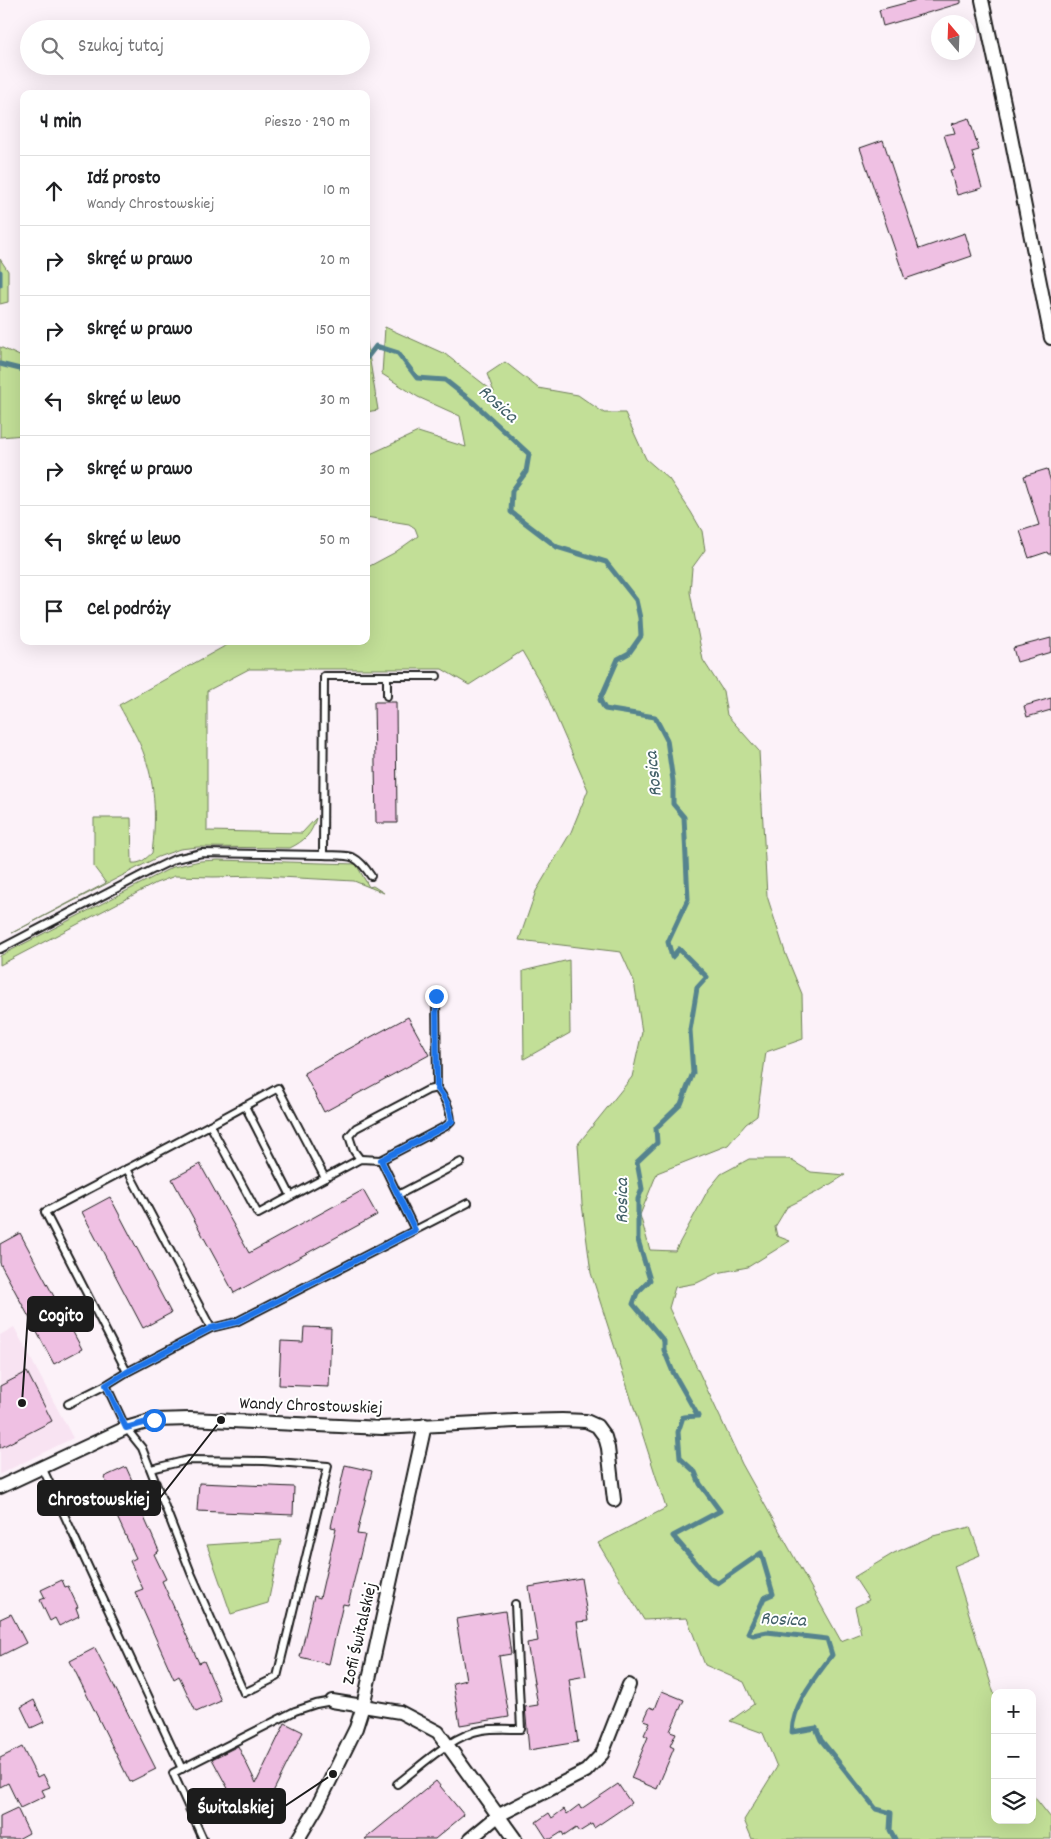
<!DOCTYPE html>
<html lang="pl">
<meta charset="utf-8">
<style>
:root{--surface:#fff;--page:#f6f6f6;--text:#202124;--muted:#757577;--line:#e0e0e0}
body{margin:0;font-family:Dekko,sans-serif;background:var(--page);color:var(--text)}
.controls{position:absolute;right:15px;bottom:15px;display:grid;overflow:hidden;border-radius:10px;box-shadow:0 5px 20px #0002}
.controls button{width:45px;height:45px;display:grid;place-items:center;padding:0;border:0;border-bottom:1px solid var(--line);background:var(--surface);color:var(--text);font:25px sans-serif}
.compass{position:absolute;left:931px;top:15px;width:45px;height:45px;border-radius:50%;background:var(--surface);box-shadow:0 5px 20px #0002;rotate:341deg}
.stop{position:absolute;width:15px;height:15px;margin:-11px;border:4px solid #1a73e8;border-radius:50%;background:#fff}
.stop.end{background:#1a73e8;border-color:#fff;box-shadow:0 1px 5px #0008}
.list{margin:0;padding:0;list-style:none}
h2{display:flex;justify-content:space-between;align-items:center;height:65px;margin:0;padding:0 20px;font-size:21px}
h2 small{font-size:16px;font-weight:400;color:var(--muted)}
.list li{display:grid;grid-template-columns:32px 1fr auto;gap:15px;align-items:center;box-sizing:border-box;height:70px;padding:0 20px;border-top:1px solid var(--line)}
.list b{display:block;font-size:19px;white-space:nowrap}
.list p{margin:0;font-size:16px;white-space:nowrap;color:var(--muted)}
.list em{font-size:16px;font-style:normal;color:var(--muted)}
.icon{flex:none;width:28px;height:28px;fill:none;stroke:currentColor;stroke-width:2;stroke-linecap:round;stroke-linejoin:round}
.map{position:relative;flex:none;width:1051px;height:1839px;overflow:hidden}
.search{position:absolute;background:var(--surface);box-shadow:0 5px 20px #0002;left:20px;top:20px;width:350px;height:55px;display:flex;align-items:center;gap:12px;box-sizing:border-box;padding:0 18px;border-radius:28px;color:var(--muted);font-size:19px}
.panel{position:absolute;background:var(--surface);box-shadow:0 5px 20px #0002;left:20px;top:90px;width:350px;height:555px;border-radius:10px}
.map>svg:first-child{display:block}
</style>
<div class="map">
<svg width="1051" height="1839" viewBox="0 0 1051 1839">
<rect width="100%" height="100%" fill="#fcf2f9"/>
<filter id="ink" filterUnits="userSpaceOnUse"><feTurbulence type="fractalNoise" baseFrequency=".02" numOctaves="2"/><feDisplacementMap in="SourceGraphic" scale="10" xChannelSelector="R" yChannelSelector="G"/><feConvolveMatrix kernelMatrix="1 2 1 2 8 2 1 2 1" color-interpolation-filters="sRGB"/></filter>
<g filter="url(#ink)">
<polygon fill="#f8e3f2" points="14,1327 73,1438 0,1474 0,1335"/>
<g fill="#c2df97" stroke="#6f7e5a">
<polygon points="0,259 8,271 8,302 0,304"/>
<path d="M385,327L445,354L494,392L487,374L505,362L538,388L578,395L604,413H625L646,459L669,479L691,512L702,531L705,550L692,568L690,592L703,660L723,691L727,715L759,751L767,896L786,955L802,994L803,1039L766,1052L757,1116L746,1124L728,1145L657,1173L640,1215L650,1250L675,1251L708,1190L721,1174L749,1159H789L811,1172L845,1175L821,1190L787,1207L775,1227L777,1236L790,1241L748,1267L717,1273L697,1283L675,1287L669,1308L742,1464L841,1641L861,1633L855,1607L869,1600L854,1577L894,1553L933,1536L970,1527L980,1555L954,1566L995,1697V1820H1032V1794L1051,1818V1839H752L744,1820L777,1767L763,1733L730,1721L754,1704L744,1682L705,1665L687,1618L644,1620L598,1543L666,1508L591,1273L582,1204L578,1144L632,1077L642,1032L634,981L621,952L519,940L536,891L571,832L588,790L544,689L522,651L469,685L442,669H249L207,691V831L302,833L316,818C312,834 304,841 290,848L198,847L180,849L158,857L12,933L106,883L94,867V818H131L132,863C141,864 145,859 152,853C156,822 156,787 145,757C139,739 128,722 119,705L234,641H366V568L394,553L418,536L415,528L409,524L366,517V456L418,432L466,447L460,416L418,397L382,374Z"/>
<polygon points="366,337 378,410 366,412"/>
<polygon points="0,347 24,358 24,435 0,437"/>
<polygon points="218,860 356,864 369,887 373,886 384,893 354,881 262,876 213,877 175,876 156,883 0,965 0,956 173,867 200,861"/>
<polygon points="569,960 570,1033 524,1059 523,971"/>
<polygon points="281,1540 268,1603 231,1614 207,1545"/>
</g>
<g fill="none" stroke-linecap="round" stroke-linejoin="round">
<g stroke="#55838e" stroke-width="5">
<polyline points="0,272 0,285"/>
<path d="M366,359L376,346L398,353L417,378L445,380L474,403L529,454L526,472L512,491L511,512L557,547L606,562L636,600L640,618L641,636L629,653L618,659L600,700L605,709L655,717L667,740L673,781V804L684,817L688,899L668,942L672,957L679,949L707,977L697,988L690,1030L693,1073L681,1104L656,1128L657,1143L637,1162L642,1189L638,1199V1240L650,1280L637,1293L633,1304L664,1341V1350L673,1372L698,1416L683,1417L678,1432L680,1458L695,1472L700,1484L720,1511L673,1536L710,1579L718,1583L761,1553L773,1594L764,1598L748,1633L753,1635L767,1632L827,1639L832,1655C816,1677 793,1703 792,1732L816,1728L821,1740L876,1809L891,1813L890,1830L895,1839"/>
<polyline points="0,364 24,370"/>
</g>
</g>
<g fill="#efc0e3" stroke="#1c1c1c">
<polygon points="917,0 961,0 961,3 883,26 879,10"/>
<polygon points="969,118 979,150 972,152 982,188 957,195 950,170 955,169 944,135 955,133 952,124"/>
<polygon points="883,140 919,249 965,233 972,256 905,279 860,148"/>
<polygon points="1047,469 1051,482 1051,554 1048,554 1047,552 1029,558 1020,531 1039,525 1024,476"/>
<polygon points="1051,638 1051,652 1017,662 1013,648"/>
<polygon points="1051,698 1051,710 1027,717 1024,706"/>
<polygon points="374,702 396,702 397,823 376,823"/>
<polygon points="408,1017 429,1055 324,1112 304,1073"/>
<polygon points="200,1164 249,1253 363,1190 377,1215 234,1293 172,1179"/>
<polygon points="110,1197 171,1313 143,1328 82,1212"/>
<polygon points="20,1233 82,1349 54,1364 0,1263 0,1244"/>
<polygon points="304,1327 331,1328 329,1387 279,1385 281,1341 303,1342"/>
<polygon points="27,1372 52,1421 0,1448 0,1386"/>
<polygon points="345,1465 372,1471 357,1534 365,1535 348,1605 343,1604 329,1664 300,1657 314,1596 320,1598 336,1528 331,1527"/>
<polygon points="126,1467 139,1496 135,1497 159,1551 154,1554 166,1579 162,1581 199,1663 204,1661 221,1701 196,1712 179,1676 174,1679 135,1592 143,1589 130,1561 136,1558 112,1506 116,1504 104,1477"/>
<polygon points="199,1483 294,1487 293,1515 197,1511"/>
<polygon points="581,1578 588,1621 577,1622 586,1676 569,1679 578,1742 529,1750 525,1707 538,1705 527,1643 538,1641 529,1587"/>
<polygon points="62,1580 65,1587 68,1586 78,1607 76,1608 79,1616 59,1626 55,1618 50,1621 40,1600 45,1598 41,1590"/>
<polygon points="505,1611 511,1654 499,1656 509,1717 460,1725 453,1683 466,1680 456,1619"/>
<polygon points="11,1614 26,1643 0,1656 0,1619"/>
<polygon points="95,1648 156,1769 130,1782 70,1661"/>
<polygon points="662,1691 684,1700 670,1731 676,1733 670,1746 674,1748 657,1789 631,1778 648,1737 644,1735 650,1722 644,1720 650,1707 655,1709"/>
<polygon points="34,1700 44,1722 31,1728 21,1707"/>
<polygon points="285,1723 303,1732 269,1800 262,1794 238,1807 212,1759 238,1746 256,1783"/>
<polygon points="22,1747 37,1777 43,1774 50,1787 42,1790 45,1796 20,1808 8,1783 0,1787 0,1758"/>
<polygon points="436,1781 464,1815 435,1839 365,1839"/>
<polygon points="618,1784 631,1803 594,1828 592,1824 579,1832 576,1828 564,1836 562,1832 551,1839 547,1839 536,1822 549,1813 552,1818 564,1809 567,1814 579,1805 581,1809"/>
<polygon points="17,1808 29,1833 18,1839 0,1839 0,1816"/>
</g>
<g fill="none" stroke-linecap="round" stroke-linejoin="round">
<defs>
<g id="lane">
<polyline points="387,676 387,696"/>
<path d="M323,855C350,856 355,852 371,876"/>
<polyline points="0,949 148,872 175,859 202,853 323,855 324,676 437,676"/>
<polyline points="245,1106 291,1196"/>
<polyline points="210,1125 278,1088 325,1178"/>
<polyline points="360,1159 354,1151 349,1136 356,1128 428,1090 437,1088"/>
<polyline points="127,1169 210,1125 258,1214 360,1159 381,1160"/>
<polyline points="398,1195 461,1162"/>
<path d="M415,1230L381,1160L446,1126L451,1121C450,1107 445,1099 437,1088L436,996"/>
<polyline points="127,1372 45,1212 127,1169 211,1328"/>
<polyline points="68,1404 106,1385"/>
<polyline points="42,1467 182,1769"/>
<polyline points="151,1469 188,1460 264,1461 328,1466 277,1677 244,1693 191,1573 142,1448 126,1428 106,1385 127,1372 211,1328 236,1322 468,1203"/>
<path d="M397,1784C421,1766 452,1735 482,1730C494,1728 508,1729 521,1729L515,1604"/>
<polyline points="203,1839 173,1773 295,1711 316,1704 332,1701"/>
</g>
<g id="street">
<polyline points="982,0 1006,112 1051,338"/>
<polyline points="0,1487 126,1428 154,1420 190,1419 382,1428 515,1421 562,1420 586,1421 597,1426 605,1437 608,1448 614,1500"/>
<polyline points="332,1701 400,1712 438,1732 515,1839"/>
<polyline points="298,1839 317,1807 356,1728 363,1706 425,1425"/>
<polyline points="470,1839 499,1815 586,1771 602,1754 629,1685"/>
</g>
</defs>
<use href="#lane" stroke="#1c1c1c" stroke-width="10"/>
<use href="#street" stroke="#1c1c1c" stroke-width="16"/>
<use href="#lane" stroke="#fff" stroke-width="6"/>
<use href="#street" stroke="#fff" stroke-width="12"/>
</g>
</g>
<g fill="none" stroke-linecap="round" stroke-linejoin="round" filter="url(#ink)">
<path stroke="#1a73e8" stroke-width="6" d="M154,1420L126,1428L106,1385L127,1372L211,1328L236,1322L415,1230L381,1160L446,1126L452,1121C450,1107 446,1099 437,1088L436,996"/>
</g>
<g text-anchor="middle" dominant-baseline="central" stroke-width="4" stroke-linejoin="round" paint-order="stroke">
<g font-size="18" fill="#1c1c1c" stroke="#fff">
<text transform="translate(311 1407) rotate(2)">Wandy Chrostowskiej</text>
<text transform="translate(361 1634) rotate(-77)">Zofii Świtalskiej</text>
</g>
<g font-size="19" font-style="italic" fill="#426068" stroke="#fff">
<text transform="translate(497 405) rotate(42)">Rosica</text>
<text transform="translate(655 774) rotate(-96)">Rosica</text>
<text transform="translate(623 1201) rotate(-90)">Rosica</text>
<text transform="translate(783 1621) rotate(3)">Rosica</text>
</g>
</g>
<path fill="none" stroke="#1c1c1c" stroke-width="2" d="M22 1403L28 1314M221 1420L160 1498M333 1774L285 1806"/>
<g fill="#1c1c1c" stroke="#fff" stroke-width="2">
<circle cx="22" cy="1403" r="5"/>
<circle cx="221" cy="1420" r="5"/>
<circle cx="333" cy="1774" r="5"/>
</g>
<g fill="#1c1c1c" stroke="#1c1c1c" stroke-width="2">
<rect x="28" y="1297" width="65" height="34" rx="5"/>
<rect x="38" y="1481" width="122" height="34" rx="5"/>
<rect x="188" y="1789" width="97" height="34" rx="5"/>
</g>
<g font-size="19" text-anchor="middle" font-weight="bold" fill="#fff">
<text x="61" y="1321">Cogito</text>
<text x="99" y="1505">Chrostowskiej</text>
<text x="236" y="1813">Świtalskiej</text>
</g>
</svg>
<div class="controls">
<button>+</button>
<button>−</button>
<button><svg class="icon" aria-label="layers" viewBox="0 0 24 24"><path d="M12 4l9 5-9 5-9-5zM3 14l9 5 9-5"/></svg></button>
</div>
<svg class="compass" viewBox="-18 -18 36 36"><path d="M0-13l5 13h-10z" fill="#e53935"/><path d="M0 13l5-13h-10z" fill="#757577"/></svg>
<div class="stop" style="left:154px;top:1420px"></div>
<div class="stop end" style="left:436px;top:996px"></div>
<div class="search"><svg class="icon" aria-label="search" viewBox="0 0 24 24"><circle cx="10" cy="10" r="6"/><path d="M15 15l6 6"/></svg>Szukaj tutaj</div>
<section class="panel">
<h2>4 min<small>Pieszo · 290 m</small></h2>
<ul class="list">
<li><svg class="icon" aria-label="ahead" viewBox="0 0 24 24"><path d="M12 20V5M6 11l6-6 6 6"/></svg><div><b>Idź prosto</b><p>Wandy Chrostowskiej</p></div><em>10 m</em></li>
<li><svg class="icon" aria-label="right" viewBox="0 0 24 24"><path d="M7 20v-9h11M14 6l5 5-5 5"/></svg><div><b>Skręć w prawo</b></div><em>20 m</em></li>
<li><svg class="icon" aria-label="right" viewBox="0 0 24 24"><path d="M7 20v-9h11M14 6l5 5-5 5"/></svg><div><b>Skręć w prawo</b></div><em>150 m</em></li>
<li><svg class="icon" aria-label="left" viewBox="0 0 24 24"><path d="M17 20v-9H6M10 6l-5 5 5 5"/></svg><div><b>Skręć w lewo</b></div><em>30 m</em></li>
<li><svg class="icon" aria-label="right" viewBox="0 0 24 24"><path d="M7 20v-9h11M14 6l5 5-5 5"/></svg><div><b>Skręć w prawo</b></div><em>30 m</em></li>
<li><svg class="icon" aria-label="left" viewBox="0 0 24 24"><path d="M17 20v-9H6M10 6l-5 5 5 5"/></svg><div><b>Skręć w lewo</b></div><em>50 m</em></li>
<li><svg class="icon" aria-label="arrive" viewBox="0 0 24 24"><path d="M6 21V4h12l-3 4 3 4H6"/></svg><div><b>Cel podróży</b></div></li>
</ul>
</section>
</div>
